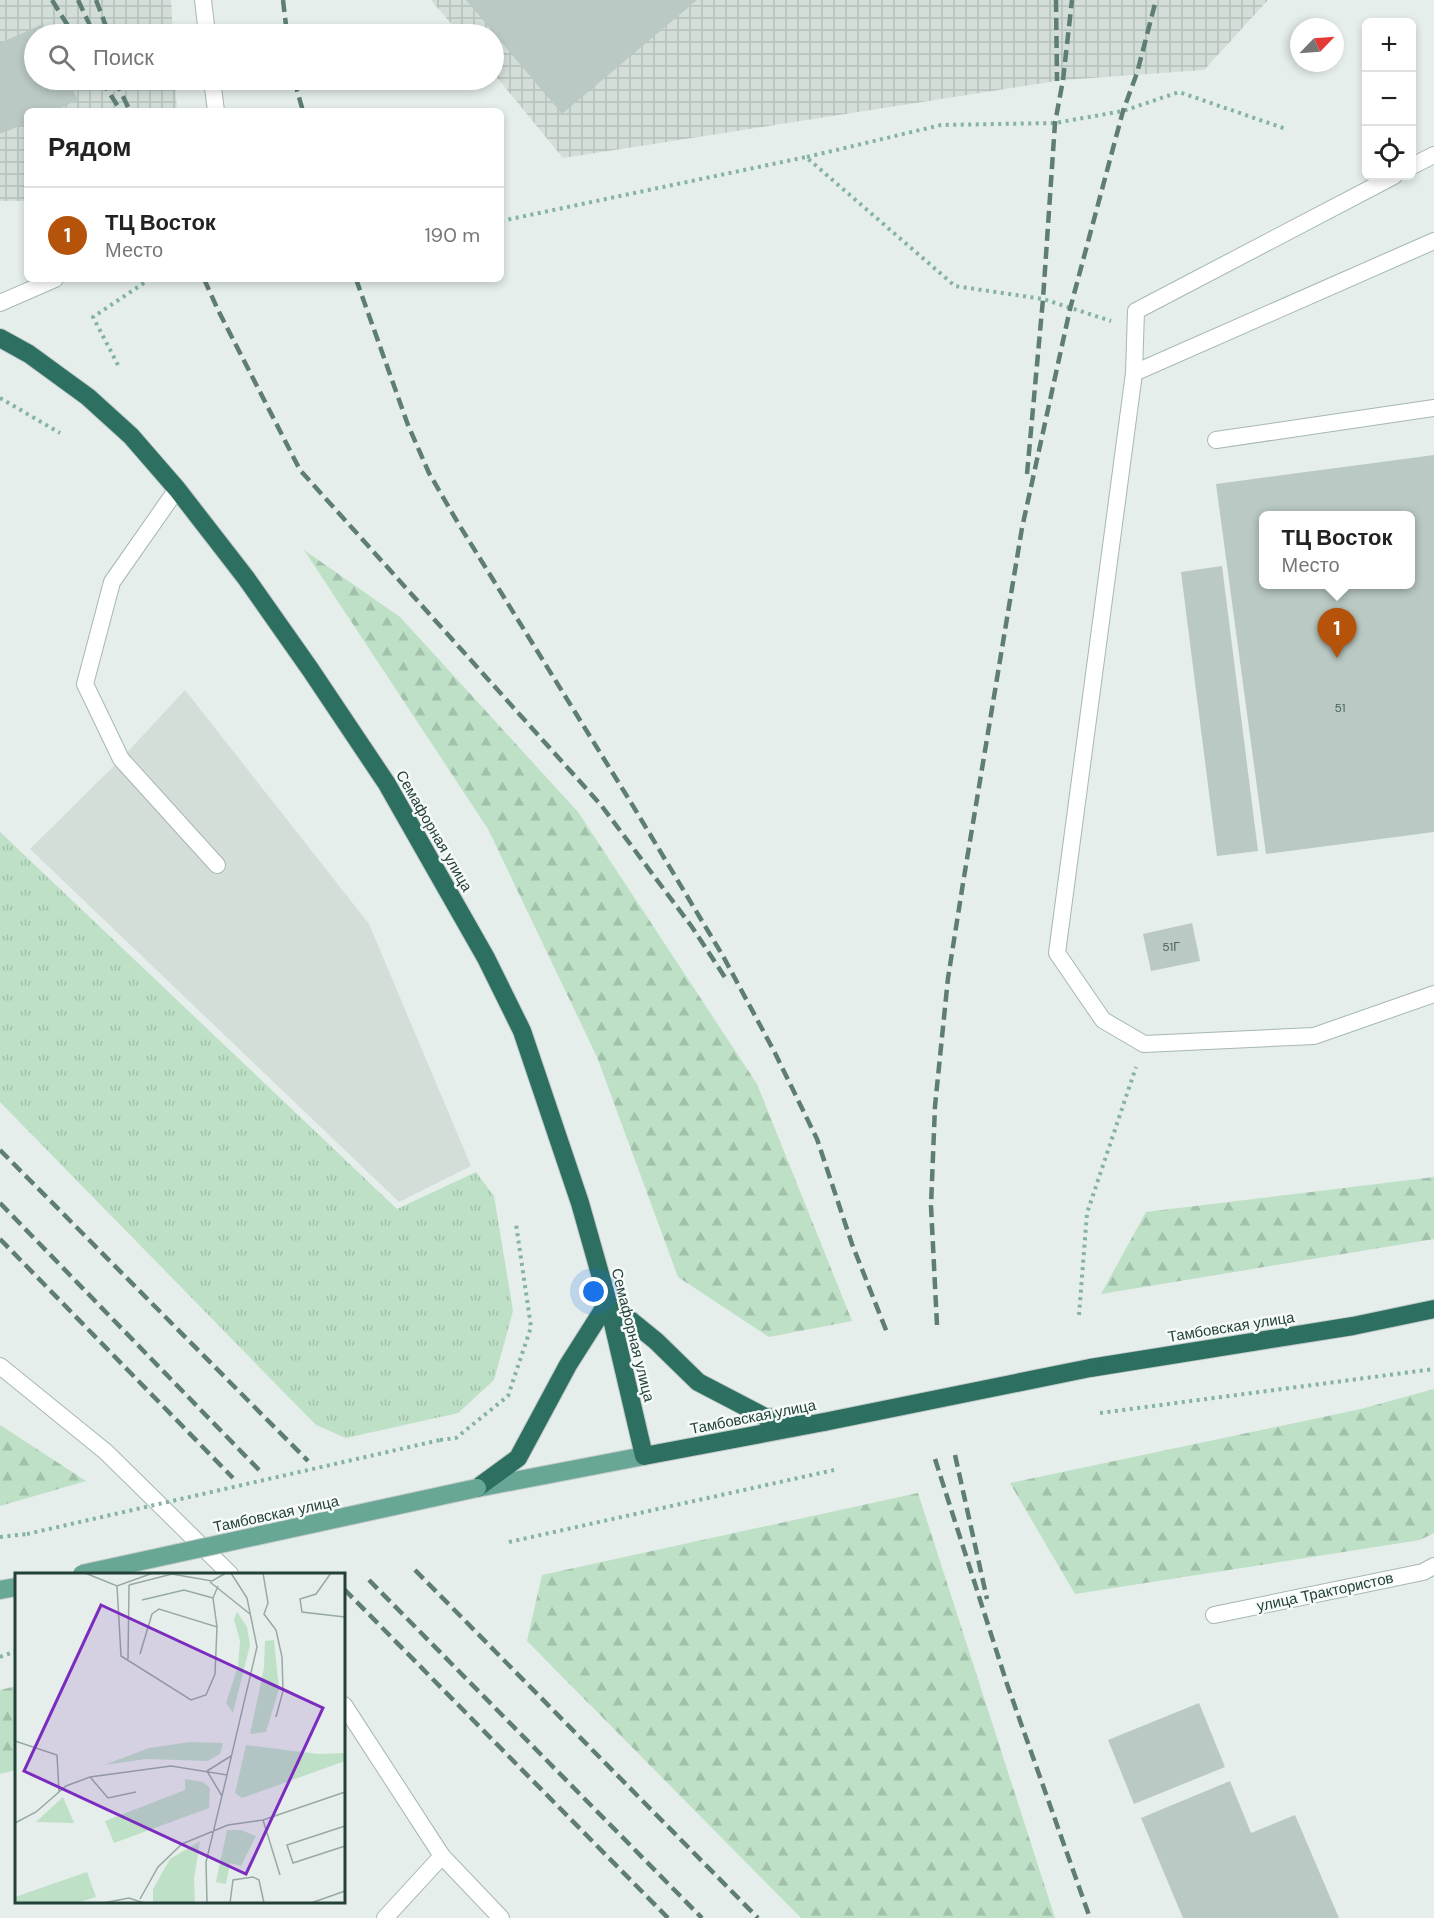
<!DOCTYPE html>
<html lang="ru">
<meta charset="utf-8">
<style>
:root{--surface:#fff;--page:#f2f2f2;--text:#222;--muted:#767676;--line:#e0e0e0;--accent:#b45309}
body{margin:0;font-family:"DM Sans",sans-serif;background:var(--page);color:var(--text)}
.controls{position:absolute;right:18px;top:18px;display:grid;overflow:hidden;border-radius:9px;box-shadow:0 3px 9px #0003}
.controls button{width:54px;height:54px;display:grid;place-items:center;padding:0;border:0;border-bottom:2px solid var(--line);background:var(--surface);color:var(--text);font:30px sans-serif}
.compass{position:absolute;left:1290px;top:18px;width:54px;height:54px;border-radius:50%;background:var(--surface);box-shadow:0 3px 9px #0003;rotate:65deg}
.you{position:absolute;left:594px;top:1292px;width:21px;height:21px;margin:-15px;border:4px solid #fff;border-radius:50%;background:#1a73e8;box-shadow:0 0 0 9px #1a73e833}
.badge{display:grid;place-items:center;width:39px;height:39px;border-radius:50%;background:var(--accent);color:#fff;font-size:20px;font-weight:700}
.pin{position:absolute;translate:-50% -50px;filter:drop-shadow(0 2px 3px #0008)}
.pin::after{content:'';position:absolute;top:32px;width:21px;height:18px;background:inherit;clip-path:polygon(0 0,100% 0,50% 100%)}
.popup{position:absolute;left:1259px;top:511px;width:156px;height:78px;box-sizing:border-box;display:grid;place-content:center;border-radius:9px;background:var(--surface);filter:drop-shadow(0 2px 4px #0005);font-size:20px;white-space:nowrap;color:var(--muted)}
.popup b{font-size:22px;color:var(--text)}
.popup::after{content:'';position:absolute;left:50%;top:100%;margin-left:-12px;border:12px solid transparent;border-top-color:var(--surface)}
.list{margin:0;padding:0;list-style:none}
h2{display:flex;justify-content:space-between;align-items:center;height:78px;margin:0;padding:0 24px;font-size:26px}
h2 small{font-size:20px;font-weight:400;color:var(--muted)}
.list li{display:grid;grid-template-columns:39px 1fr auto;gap:18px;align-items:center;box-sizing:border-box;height:96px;padding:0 24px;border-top:2px solid var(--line)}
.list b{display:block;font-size:22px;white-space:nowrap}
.list p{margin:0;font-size:20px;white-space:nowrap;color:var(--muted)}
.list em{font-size:20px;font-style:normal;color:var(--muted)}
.icon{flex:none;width:33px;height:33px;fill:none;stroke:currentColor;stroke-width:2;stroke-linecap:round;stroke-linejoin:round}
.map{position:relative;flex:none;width:1434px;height:1918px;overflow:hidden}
.search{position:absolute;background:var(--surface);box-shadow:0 3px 9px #0003;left:24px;top:24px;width:480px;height:66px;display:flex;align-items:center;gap:15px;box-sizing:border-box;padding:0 21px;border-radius:33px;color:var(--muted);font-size:22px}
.panel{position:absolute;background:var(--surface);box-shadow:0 3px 9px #0003;left:24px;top:108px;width:480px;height:174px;border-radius:9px}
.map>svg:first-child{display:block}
</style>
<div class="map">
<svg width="1434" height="1918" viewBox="0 0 1434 1918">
<defs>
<pattern id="industrial-grid" width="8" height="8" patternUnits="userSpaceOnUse" patternTransform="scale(1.5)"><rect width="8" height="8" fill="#d3ded9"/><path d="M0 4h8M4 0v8" fill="none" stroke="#b5c0bb"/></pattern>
<pattern id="grass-tufts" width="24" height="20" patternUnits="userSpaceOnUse" patternTransform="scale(1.5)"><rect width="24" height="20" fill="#bde0c6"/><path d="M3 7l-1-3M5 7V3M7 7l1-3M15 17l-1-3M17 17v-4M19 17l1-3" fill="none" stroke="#a2c1ab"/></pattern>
<pattern id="forest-firs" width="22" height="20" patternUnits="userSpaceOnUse" patternTransform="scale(1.5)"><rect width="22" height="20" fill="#bde0c6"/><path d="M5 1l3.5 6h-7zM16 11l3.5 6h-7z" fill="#a2c1ab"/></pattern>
</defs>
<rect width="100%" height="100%" fill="#e5eeea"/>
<polygon fill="#d3ded9" points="185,690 369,924 471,1166 399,1202 30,849 121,759"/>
<g fill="url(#industrial-grid)">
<polygon points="0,0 171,0 173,34 34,34 34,80 175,80 177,111 27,111 27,201 0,201"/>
<polygon points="431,0 1268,0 1204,70 1063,80 563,158 494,74 494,34 460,34"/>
</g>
<polygon fill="url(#grass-tufts)" points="0,832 397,1209 476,1172 494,1196 513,1311 494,1380 458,1413 346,1438 316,1425 0,1102"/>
<g fill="url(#forest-firs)">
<polygon points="304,550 400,617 578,812 757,1084 852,1321 769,1337 678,1277 597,1057 488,829"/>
<polygon points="1434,1177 1434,1239 1101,1294 1146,1212"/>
<polygon points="1434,1389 1434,1533 1420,1540 1075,1594 1010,1483 1361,1409"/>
<polygon points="0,1425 86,1481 0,1506"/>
<polygon points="918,1493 1055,1918 801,1918 527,1641 542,1575"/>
<polygon points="16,1686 16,1770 0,1774 0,1690"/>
</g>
<g fill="#bac9c3" fill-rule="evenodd">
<polygon points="466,0 697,0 562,114"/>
<polygon points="43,24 48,34 34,34 34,80 68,80 78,100 54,111 27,111 27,123 0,134 0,43"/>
<path d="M1434,455V832L1266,854L1216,484ZM1264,516H1410V584H1264Z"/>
<polygon points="1222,566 1258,851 1217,856 1181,572"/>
<polygon points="1192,923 1200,961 1151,971 1143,934"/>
<polygon points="1199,1703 1225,1767 1134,1804 1108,1740"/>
<polygon points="1230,1781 1251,1833 1295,1815 1339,1918 1183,1918 1141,1818"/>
</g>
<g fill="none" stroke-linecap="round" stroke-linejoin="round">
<defs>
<g id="lane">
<polyline points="203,0 207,34"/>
<polyline points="212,80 216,111"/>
<polyline points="1412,166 1434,155"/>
<polyline points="1394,176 1136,311 1134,373 1057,953 1103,1020 1144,1044 1314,1036 1434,994"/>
<polyline points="0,303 55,279"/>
<polyline points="1134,373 1434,241"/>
<polyline points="1216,440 1434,408"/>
<polyline points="177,489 112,582 85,684 121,759 217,865"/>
<polyline points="0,1366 106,1452 230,1574"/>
<polyline points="1214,1615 1423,1572 1434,1566"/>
<polyline points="344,1705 442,1856 501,1918"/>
<polyline points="385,1918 442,1856"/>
</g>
<g id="primary">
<polyline points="477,1488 644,1456"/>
<polyline points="0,1590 16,1587"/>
</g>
<g id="highway">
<polyline points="0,338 29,354 88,397 131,436 177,489 246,578 310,669 387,784 486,958 522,1031 580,1203 608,1302 644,1456 824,1422"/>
<polyline points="608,1302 656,1341 698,1382 765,1417 804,1420"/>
<polyline points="1090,1368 1353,1326 1434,1309"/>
<polyline points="477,1488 518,1458 568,1365 608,1302"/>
</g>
</defs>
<use href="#lane" stroke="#a7b7b1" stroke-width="18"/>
<use href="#primary" stroke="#c1cac8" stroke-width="20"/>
<use href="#highway" stroke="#c1cac8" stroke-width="20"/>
<g stroke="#84b3a4" stroke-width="4" stroke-dasharray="3 4.5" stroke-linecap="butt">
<polyline points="807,157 941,125 1055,123 1123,111 1179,92 1286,129"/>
<polyline points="501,221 806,157 955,286 1043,299 1111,321"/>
<polyline points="118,365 93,317 150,279"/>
<polyline points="0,398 60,433"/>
<polyline points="1079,1315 1087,1213 1136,1067"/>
<polyline points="1100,1413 1434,1369"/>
<polyline points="440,1440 456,1438 508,1396 531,1327 516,1224"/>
<polyline points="0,1537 27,1534"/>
<polyline points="509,1542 834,1470"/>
<polyline points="0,1657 16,1651"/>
</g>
<use href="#lane" stroke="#fff" stroke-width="16"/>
<use href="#primary" stroke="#68a695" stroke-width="18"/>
<use href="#highway" stroke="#2d6f61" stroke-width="18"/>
<g stroke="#5e7d74" stroke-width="4.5" stroke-dasharray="12 6" stroke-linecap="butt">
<polyline points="52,0 73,34"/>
<polyline points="78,0 94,34"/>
<polyline points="96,0 109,34"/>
<polyline points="283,0 287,34"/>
<polyline points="1056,0 1057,81"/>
<polyline points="101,80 121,111"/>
<polyline points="115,80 130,111"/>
<polyline points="294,80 303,111"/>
<polyline points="204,279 218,310 300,470 601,805 692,927 728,982"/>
<polyline points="356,279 408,425 429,473 458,523 630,801 723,956 775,1053 817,1139 852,1244 888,1335"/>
<polyline points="1027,474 1043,299 1055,123 1063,80 1072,0"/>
<polyline points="0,1150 308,1461"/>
<polyline points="0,1203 261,1472"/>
<polyline points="0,1239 233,1478"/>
<polyline points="937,1325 931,1206 935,1106 948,978 964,877 1022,528 1070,309 1123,111 1137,73 1156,0"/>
<polyline points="955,1455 987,1599"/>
<polyline points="935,1459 1007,1684 1090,1918"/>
<polyline points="415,1570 758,1918"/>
<polyline points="369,1580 702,1918"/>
<polyline points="344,1589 668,1918"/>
</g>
<defs>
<polyline id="primary-bridge" points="82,1574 477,1488"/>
<polyline id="highway-bridge" points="824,1422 1090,1368"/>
</defs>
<use href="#primary-bridge" stroke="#c1cac8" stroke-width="20" stroke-linecap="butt"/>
<use href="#highway-bridge" stroke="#c1cac8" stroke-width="20" stroke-linecap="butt"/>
<polyline stroke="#84b3a4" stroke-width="4" stroke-dasharray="3 4.5" stroke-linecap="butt" points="27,1534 440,1440"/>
<use href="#primary-bridge" stroke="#68a695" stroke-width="18"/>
<use href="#highway-bridge" stroke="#2d6f61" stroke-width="18"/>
</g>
<g text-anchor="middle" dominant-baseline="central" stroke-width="5" stroke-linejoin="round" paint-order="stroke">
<g font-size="12" fill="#49635c">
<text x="1340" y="708">51</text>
<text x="1171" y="947">51Г</text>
</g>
<g font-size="15" fill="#234139" stroke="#f6faf8">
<text transform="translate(434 831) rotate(60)">Семафорная улица</text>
<text transform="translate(1231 1327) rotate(-9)">Тамбовская улица</text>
<text transform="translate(633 1335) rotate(76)">Семафорная улица</text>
<text transform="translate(753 1417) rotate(-11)">Тамбовская улица</text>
<text transform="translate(276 1514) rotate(-12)">Тамбовская улица</text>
<text transform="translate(1325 1592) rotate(-12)">улица Трактористов</text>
</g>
</g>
<g transform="translate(15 1573)">
<rect width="330" height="330" fill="#e5eeea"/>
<path d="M170,206L188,209L195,215L194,235L99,270L90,248L170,217ZM72,299L81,324L62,330H0V324Z" fill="#bde0c6"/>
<path d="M222,39L232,54L235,72L218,140L211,130L223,93L225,68L219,46ZM259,67L264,116L251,159L235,161L249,95L250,68ZM175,169L208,170L205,181L193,188L131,186L89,192L134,175ZM231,172L303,181L330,180V188L227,225L220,220ZM48,224L59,250L21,249ZM212,257H226L241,263L226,293L215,290L211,311L201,309ZM185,268L179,306L180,330H138V316L155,286Z" fill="#bde0c6"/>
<path fill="none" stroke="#97a9a3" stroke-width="1.5" d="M70,0L102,13L138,0M248,0L253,30L249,41L261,57L267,84L268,118L261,144M316,0L301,21L285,26L287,39L330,44M195,9L235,41M114,12L157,1L197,8L211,0M102,13L106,83L176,127L191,122L200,101L202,54M127,27L169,17L198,25M125,81L137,41L144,36L202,54L198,25L203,13M113,86L114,12M0,168L42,182L44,219M192,198L216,183M192,198L207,223M75,204L93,225L121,219M248,247L265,302M0,250L21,239L51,213L75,204L156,193L212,202L242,74L232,25L216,0M330,253L272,272L278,290L330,273M125,326L143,294L167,271L213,252L248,247L330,219M88,330L114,325L129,330M192,330L191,289L212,202M215,330L218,307L238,304L244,307L249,330M296,330L330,318"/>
<path fill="#7b2cbf" fill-opacity="0.15" stroke="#7b2cbf" stroke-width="3" d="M86,32L308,135L231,301L9,198Z"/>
<rect width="330" height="330" fill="none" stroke="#234139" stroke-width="3"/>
</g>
</svg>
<div class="controls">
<button>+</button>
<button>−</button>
<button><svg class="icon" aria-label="locate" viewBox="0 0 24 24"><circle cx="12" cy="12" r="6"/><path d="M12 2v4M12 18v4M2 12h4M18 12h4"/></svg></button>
</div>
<svg class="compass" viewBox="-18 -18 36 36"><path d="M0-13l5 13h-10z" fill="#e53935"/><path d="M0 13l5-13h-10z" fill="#767676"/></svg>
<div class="you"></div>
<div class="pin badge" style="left:1337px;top:658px">1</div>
<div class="popup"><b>ТЦ Восток</b>Место</div>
<div class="search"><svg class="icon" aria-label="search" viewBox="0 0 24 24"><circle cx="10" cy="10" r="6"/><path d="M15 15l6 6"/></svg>Поиск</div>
<section class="panel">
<h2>Рядом<small></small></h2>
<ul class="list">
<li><span class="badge">1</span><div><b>ТЦ Восток</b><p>Место</p></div><em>190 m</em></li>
</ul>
</section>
</div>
